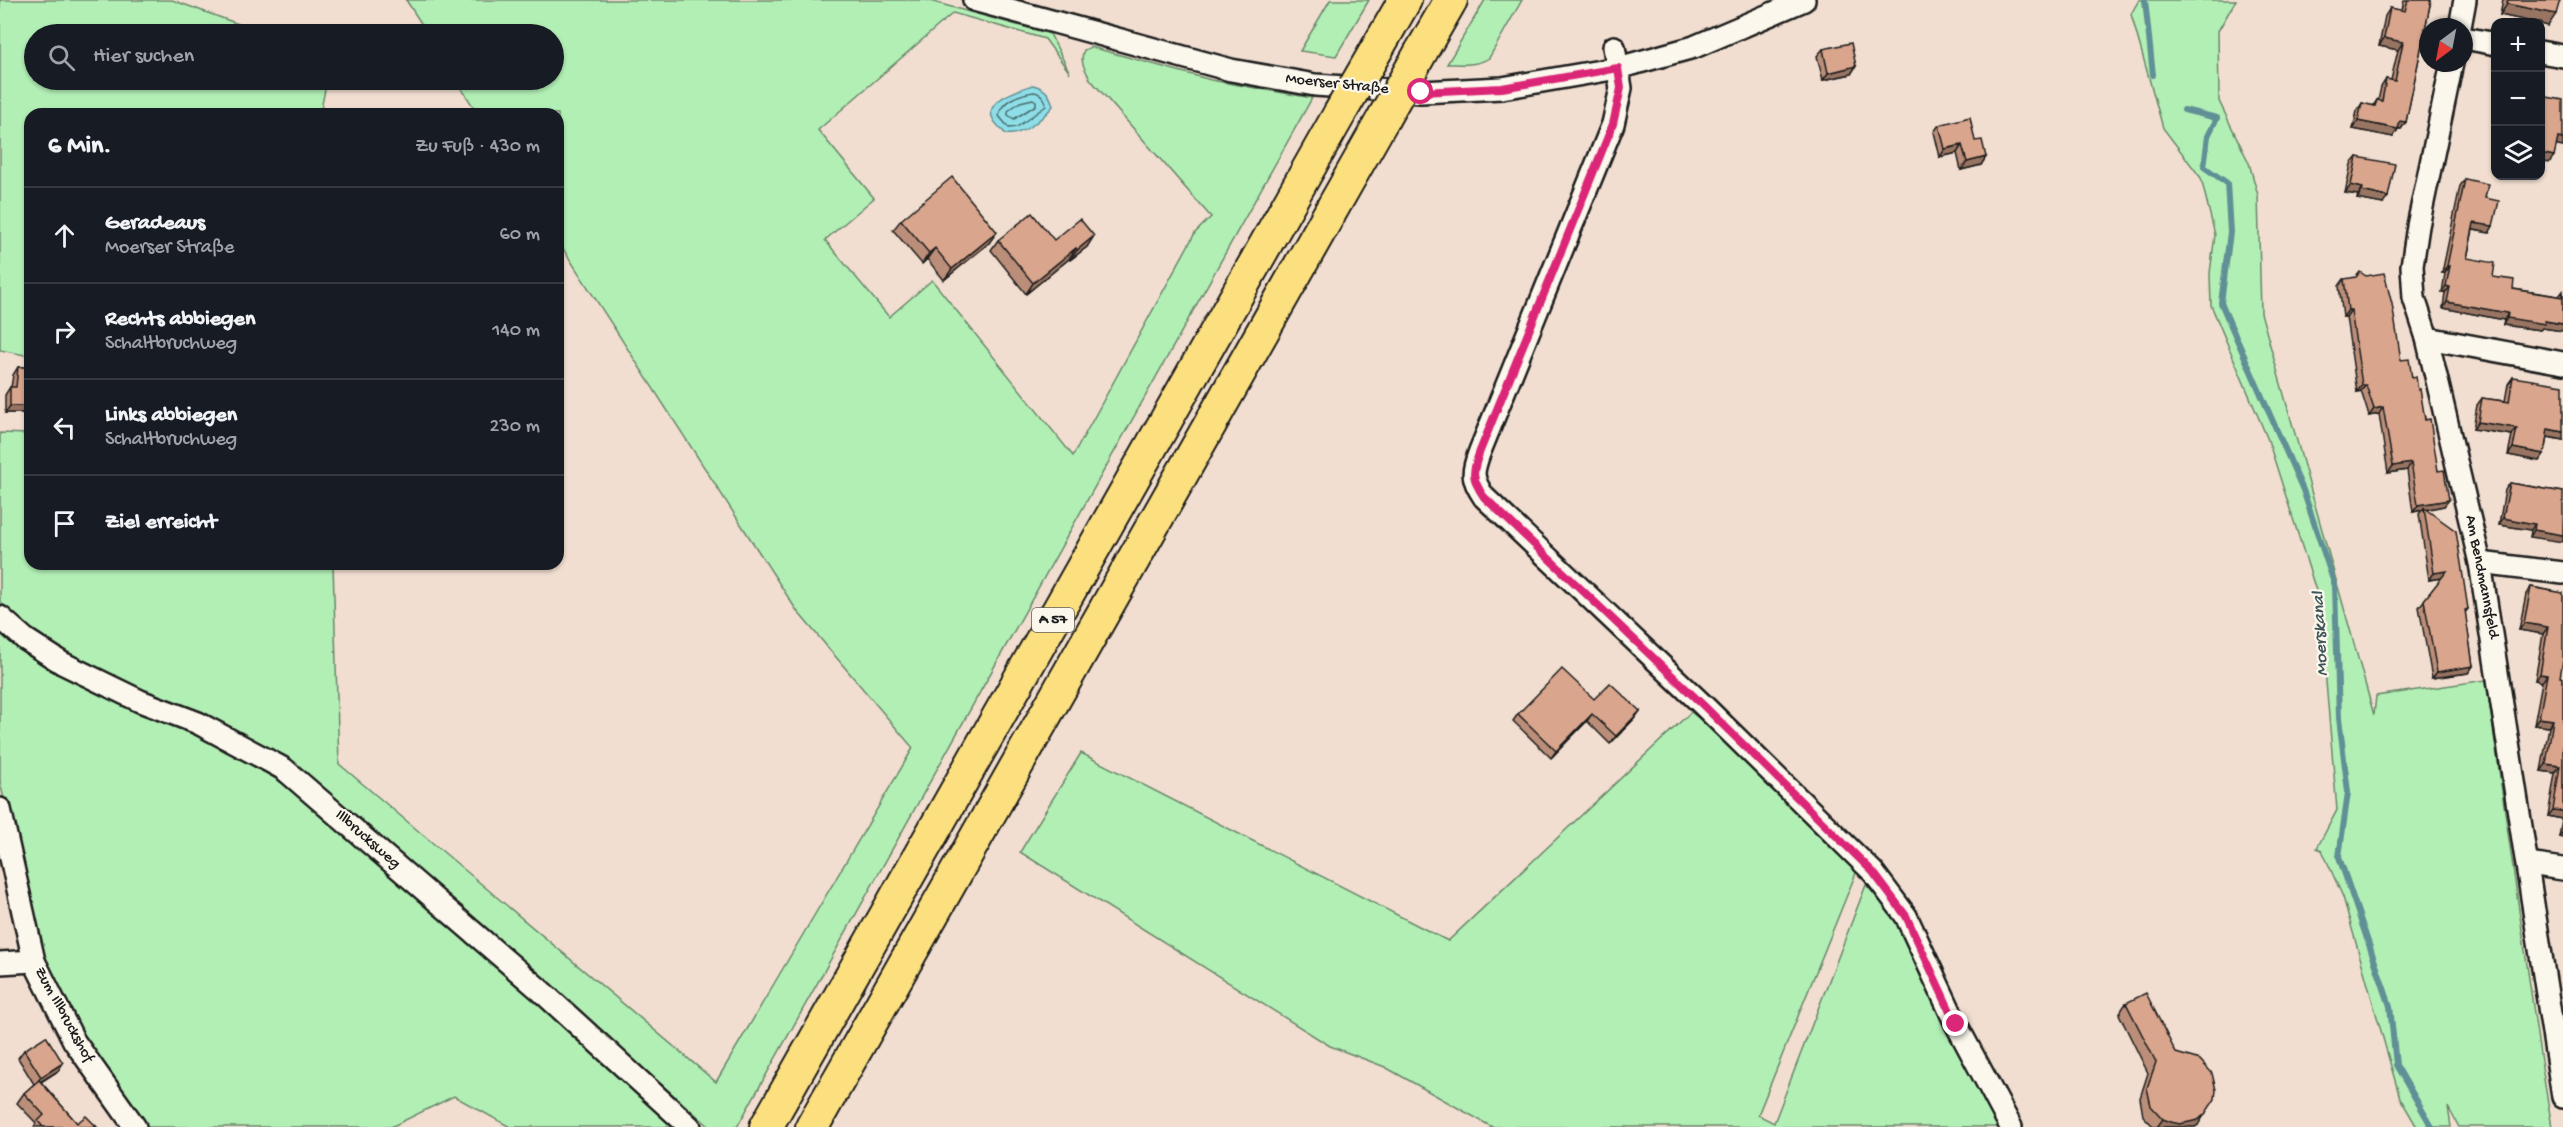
<!DOCTYPE html>
<html lang="de">
<meta charset="utf-8">
<style>
:root{--surface:#171b24;--page:#242831;--text:#f1f3f6;--muted:#9ea1a6;--line:#363941}
body{margin:0;font-family:"Gochi Hand",sans-serif;background:var(--page);color:var(--text)}
.controls{position:absolute;right:18px;top:18px;display:grid;overflow:hidden;border-radius:12px;box-shadow:0 2px 4px #0004}
.controls button{width:54px;height:54px;display:grid;place-items:center;padding:0;border:0;border-bottom:2px solid var(--line);background:var(--surface);color:var(--text);font:30px sans-serif}
.compass{position:absolute;left:2419px;top:18px;width:54px;height:54px;border-radius:50%;background:var(--surface);box-shadow:0 2px 4px #0004;rotate:212deg}
.stop{position:absolute;width:18px;height:18px;margin:-14px;border:4px solid #db2777;border-radius:50%;background:#fff}
.stop.end{background:#db2777;border-color:#fff;box-shadow:0 2px 6px #0008}
.list{margin:0;padding:0;list-style:none}
h2{display:flex;justify-content:space-between;align-items:center;height:78px;margin:0;padding:0 24px;font-size:26px}
h2 small{font-size:20px;font-weight:400;color:var(--muted)}
.list li{display:grid;grid-template-columns:39px 1fr auto;gap:18px;align-items:center;box-sizing:border-box;height:96px;padding:0 24px;border-top:2px solid var(--line)}
.list b{display:block;font-size:22px;white-space:nowrap}
.list p{margin:0;font-size:20px;white-space:nowrap;color:var(--muted)}
.list em{font-size:20px;font-style:normal;color:var(--muted)}
.icon{flex:none;width:33px;height:33px;fill:none;stroke:currentColor;stroke-width:2;stroke-linecap:round;stroke-linejoin:round}
.map{position:relative;flex:none;width:2563px;height:1127px;overflow:hidden}
.search{position:absolute;background:var(--surface);box-shadow:0 2px 4px #0004;left:24px;top:24px;width:540px;height:66px;display:flex;align-items:center;gap:15px;box-sizing:border-box;padding:0 21px;border-radius:33px;color:var(--muted);font-size:22px}
.panel{position:absolute;background:var(--surface);box-shadow:0 2px 4px #0004;left:24px;top:108px;width:540px;height:462px;border-radius:18px}
.map>svg:first-child{display:block}
</style>
<div class="map">
<svg width="2563" height="1127" viewBox="0 0 2563 1127">
<rect width="100%" height="100%" fill="#f1ded0"/>
<filter id="ink" filterUnits="userSpaceOnUse"><feTurbulence type="fractalNoise" baseFrequency=".0167" numOctaves="2"/><feDisplacementMap in="SourceGraphic" scale="12" xChannelSelector="R" yChannelSelector="G"/><feConvolveMatrix kernelMatrix="1 2 1 2 8 2 1 2 1" color-interpolation-filters="sRGB"/></filter>
<g filter="url(#ink)">
<g fill="#b2efb5" stroke="#678668" stroke-width="1.5">
<polygon points="0,0 172,0 266,34 34,34 34,80 327,80 320,114 30,114 30,356 0,350"/>
<path d="M406,0H926L1050,34L1070,73L1045,39L953,13L818,130L874,198L825,240L889,317L932,280L1073,456L1195,233L1211,217L1090,79C1085,69 1079,61 1084,50L1091,47L1211,80L1312,98L737,1127H710L316,782L254,741L84,665L24,627L0,602V433L30,434V564H333L339,764L716,1082L913,748L797,611L558,241V114H478L456,80H554V34H428Z"/>
<polygon points="1330,0 1369,0 1336,56 1300,51"/>
<path d="M1485,0H1522L1489,58C1477,66 1461,64 1447,64Z"/>
<polygon points="2139,0 2236,0 2218,31 2219,101 2249,163 2258,195 2261,313 2374,715 2376,696 2486,680 2540,1055 2552,1127 2459,1127 2448,1107 2451,1127 2417,1127 2400,1098 2343,897 2322,850 2317,848 2337,810 2319,600 2268,440 2211,305 2210,273 2215,235 2201,178 2163,128 2131,14"/>
<polygon points="0,631 219,742 305,798 390,875 492,962 673,1127 510,1127 454,1096 391,1127 143,1127 80,1037 41,958 0,782"/>
<polygon points="1691,712 1722,737 1858,868 1758,1115 1774,1123 1866,885 1893,915 2004,1127 1492,1127 1385,1067 1330,1046 1020,852 1081,753 1448,941"/>
</g>
<path fill="#8ddee7" stroke="#609096" stroke-width="1.5" d="M1033,85C1045,88 1050,94 1053,106C1044,117 1022,137 1006,134C1002,130 996,125 993,119C983,100 1021,89 1033,85Z"/>
<g fill="none" stroke-linecap="round" stroke-linejoin="round">
<g stroke="#496a6d" stroke-width="1.5">
<path d="M1034,92C1041,93 1046,99 1046,106L1017,127L1009,128L999,116C1001,100 1020,94 1034,92Z"/>
<polygon points="1033,99 1036,101 1036,105 1014,119 1008,115 1008,111 1020,102"/>
</g>
<g stroke="#609096" stroke-width="6">
<polyline points="2145,0 2153,75"/>
<polyline points="2184,110 2217,118 2208,136 2204,167 2227,183 2230,232 2221,303 2303,490 2335,586 2339,718 2348,792 2339,857 2390,1006 2396,1065 2432,1127"/>
</g>
<defs>
<g id="minor">
<polyline points="974,0 1231,70 1315,85 1421,92 1502,88 1618,68 1694,47 1804,0"/>
<polyline points="2460,27 2465,0"/>
<polyline points="2464,38 2496,44"/>
<path d="M1614,47L1621,88L1613,124L1480,451C1472,472 1471,478 1484,497L1704,706L1873,872L1906,916L1956,1024L2011,1127"/>
<polyline points="2540,52 2563,56"/>
<polyline points="2452,63 2418,226 2412,266 2414,298 2427,338 2480,563 2563,1097"/>
<polyline points="2427,338 2563,363"/>
<polyline points="2480,563 2563,573"/>
<polyline points="0,617 25,639 62,663 140,701 198,723 284,769 540,990 690,1127"/>
<polyline points="0,809 34,961 74,1041 135,1127"/>
<polyline points="2528,864 2563,869"/>
<polyline points="0,963 34,961"/>
</g>
<g id="highway">
<polyline points="1378,47 1405,0"/>
<polyline points="1421,52 1451,0"/>
<polyline points="766,1127 1340,113"/>
<polyline points="812,1127 1383,119"/>
</g>
</defs>
<use href="#minor" stroke="#1c1c1c" stroke-width="26"/>
<use href="#highway" stroke="#1c1c1c" stroke-width="36"/>
<use href="#minor" stroke="#fbf7ec" stroke-width="21"/>
<use href="#highway" stroke="#fce080" stroke-width="32"/>
<defs>
<g id="highway-bridge">
<polyline points="1340,113 1378,47"/>
<polyline points="1383,119 1421,52"/>
</g>
</defs>
<use href="#highway-bridge" stroke="#1c1c1c" stroke-width="36" stroke-linecap="butt"/>
<use href="#highway-bridge" stroke="#fce080" stroke-width="32"/>
</g>
<g fill="#bb8e79" stroke="#1c1c1c" stroke-width="1.5">
<polygon points="2404,0 2431,0 2406,122 2401,129 2398,129 2393,137 2353,129 2357,111 2362,103 2373,106 2377,100 2378,101 2381,87 2386,79 2391,80 2398,50 2379,46 2385,16 2390,8 2402,11"/>
<polygon points="2503,0 2560,0 2548,26 2541,24 2541,22 2533,22 2500,15"/>
<polygon points="1823,49 1856,66 1851,74 1823,80 1817,56"/>
<polygon points="1939,125 1975,141 1986,157 1981,165 1961,170 1957,153 1940,157 1934,132"/>
<polygon points="2357,157 2383,204 2357,199 2358,195 2345,193 2351,164"/>
<polygon points="2465,179 2485,198 2493,226 2489,233 2473,230 2467,258 2493,277 2513,289 2559,296 2563,291 2563,331 2542,328 2540,330 2503,325 2504,320 2443,308 2445,293 2442,293 2445,273 2442,273 2460,186"/>
<polygon points="901,220 989,243 944,280 927,259 922,264 893,230"/>
<polygon points="998,240 1054,240 1087,247 1070,260 1069,259 1026,294 991,250"/>
<polygon points="2344,279 2401,360 2412,378 2418,390 2438,471 2444,506 2426,509 2468,609 2465,613 2473,666 2468,673 2432,678 2419,607 2442,578 2429,580 2419,514 2422,510 2413,512 2407,470 2388,473 2379,414 2369,416 2361,391 2357,392 2346,317 2343,317 2339,286"/>
<polygon points="18,367 30,367 30,422 29,422 28,413 5,413 5,395 10,387 11,387 13,375"/>
<polygon points="2513,377 2563,440 2547,437 2544,454 2539,461 2508,455 2512,435 2473,429 2477,405 2482,398 2505,401 2508,384"/>
<polygon points="2510,483 2563,492 2530,537 2531,530 2499,525 2505,490"/>
<polygon points="2531,587 2563,593 2560,677 2563,678 2563,838 2559,837 2562,819 2548,816 2555,773 2541,771 2549,727 2534,725 2542,682 2535,680 2543,634 2519,630 2526,594"/>
<polygon points="1594,699 1640,711 1634,719 1610,744 1587,721 1551,758 1513,721 1518,714"/>
<polygon points="2126,1003 2198,1125 2195,1127 2154,1127 2143,1116 2140,1098 2148,1073 2119,1014"/>
<polygon points="24,1050 58,1071 41,1082 77,1123 97,1127 34,1127 36,1123 17,1103 24,1093 34,1084 18,1058"/>
</g>
<g fill="#987463" stroke="#1c1c1c" stroke-width="1.5">
<polygon points="2507,4 2556,14 2548,26 2541,24 2541,22 2533,22 2500,15"/>
<polygon points="2384,38 2403,42 2398,50 2379,46"/>
<polygon points="1856,66 1851,74 1823,80 1828,73"/>
<polygon points="2358,121 2398,129 2393,137 2353,129"/>
<polygon points="2400,121 2406,122 2401,129 2395,128"/>
<polygon points="2558,138 2563,139 2563,147 2553,145"/>
<polygon points="1962,145 1957,153 1940,157 1945,149"/>
<polygon points="2541,153 2554,156 2549,163 2541,161"/>
<polygon points="1986,157 1981,165 1961,170 1967,162"/>
<polygon points="2351,185 2363,188 2358,195 2345,193"/>
<polygon points="2362,191 2388,197 2383,204 2357,199"/>
<polygon points="2474,223 2493,226 2489,233 2470,229"/>
<polygon points="997,232 989,243 944,280 952,269"/>
<polygon points="1094,236 1087,247 1070,260 1077,250"/>
<polygon points="935,248 927,259 922,264 929,253"/>
<polygon points="1076,248 1069,259 1026,294 1033,283"/>
<polygon points="2447,266 2450,266 2445,273 2442,273"/>
<polygon points="2446,286 2450,287 2445,293 2442,293"/>
<polygon points="2447,302 2508,313 2504,320 2443,308"/>
<polygon points="2348,310 2351,310 2346,317 2343,317"/>
<polygon points="2507,318 2545,321 2563,324 2563,331 2542,328 2540,330 2503,325"/>
<polygon points="2362,385 2366,385 2361,391 2357,392"/>
<polygon points="10,406 30,406 30,411 28,413 5,413"/>
<polygon points="2383,407 2379,414 2369,416 2374,409"/>
<polygon points="2478,422 2517,428 2512,435 2473,429"/>
<polygon points="2548,429 2563,432 2563,440 2543,436"/>
<polygon points="2513,448 2544,454 2539,461 2508,455"/>
<polygon points="2411,463 2407,470 2388,473 2393,466"/>
<polygon points="2449,500 2444,506 2424,510 2424,508 2422,510 2413,512 2418,505"/>
<polygon points="2503,518 2535,524 2531,530 2499,525"/>
<polygon points="2534,530 2563,535 2563,542 2530,537"/>
<polygon points="2447,571 2442,578 2429,580 2434,573"/>
<polygon points="2524,623 2548,627 2543,634 2519,630"/>
<polygon points="2473,666 2468,673 2432,678 2437,672"/>
<polygon points="2540,674 2547,675 2542,682 2535,680"/>
<polygon points="1640,711 1634,719 1610,744 1616,736"/>
<polygon points="1592,714 1587,721 1551,758 1556,751"/>
<polygon points="2539,718 2553,720 2549,727 2534,725"/>
<polygon points="2546,764 2560,766 2555,773 2541,771"/>
<polygon points="2553,810 2563,811 2562,819 2548,816"/>
<polygon points="2563,831 2563,838 2559,837"/>
<polygon points="63,1063 58,1071 35,1085 41,1077"/>
<polygon points="2205,1114 2198,1125 2195,1127 2157,1127 2163,1119"/>
</g>
<g fill="#d9a58d" stroke="#1c1c1c" stroke-width="1.5">
<polygon points="2408,0 2431,0 2406,122 2400,121 2398,129 2358,121 2362,103 2375,106 2377,100 2382,101 2386,79 2395,81 2403,42 2384,38 2390,8 2405,11"/>
<polygon points="2508,0 2560,0 2556,14 2507,4"/>
<polygon points="1851,43 1856,66 1828,73 1823,49"/>
<polygon points="2541,96 2563,100 2563,139 2558,138 2554,156 2541,153"/>
<polygon points="1970,117 1975,141 1982,140 1986,157 1967,162 1962,145 1945,149 1939,125"/>
<polygon points="2357,157 2395,164 2388,197 2362,191 2363,188 2351,185"/>
<polygon points="952,177 997,232 952,269 935,248 929,253 901,220"/>
<polygon points="2465,179 2488,184 2485,198 2499,201 2493,226 2474,223 2467,258 2495,263 2493,277 2514,280 2513,289 2562,297 2563,293 2563,324 2545,321 2545,324 2507,318 2508,313 2447,302 2450,287 2446,286 2450,266 2447,266"/>
<polygon points="1032,213 1054,240 1080,219 1094,236 1077,250 1076,248 1033,283 998,240"/>
<polygon points="2360,272 2366,276 2384,273 2392,304 2401,360 2409,359 2412,378 2416,377 2418,390 2420,389 2425,420 2430,419 2438,471 2444,470 2449,500 2418,505 2411,463 2393,466 2383,407 2374,409 2366,385 2362,385 2351,310 2348,310 2344,279 2356,277"/>
<polygon points="18,367 30,367 30,406 10,406 10,387 16,387"/>
<polygon points="2513,377 2563,385 2563,432 2548,429 2544,454 2513,448 2517,428 2478,422 2482,398 2509,402"/>
<polygon points="2510,483 2563,492 2563,535 2534,530 2535,524 2503,518"/>
<polygon points="2424,508 2456,531 2468,609 2465,610 2473,666 2437,672 2424,600 2447,571 2434,573"/>
<polygon points="2531,587 2563,593 2563,660 2560,677 2563,678 2563,811 2553,810 2560,766 2546,764 2553,720 2539,718 2547,675 2540,674 2548,627 2524,623"/>
<polygon points="1562,669 1594,699 1610,683 1640,711 1616,736 1592,714 1556,751 1518,714"/>
<polygon points="2146,993 2176,1053 2200,1060 2212,1073 2216,1090 2215,1099 2205,1114 2198,1120 2180,1124 2171,1122 2163,1119 2151,1106 2147,1088 2156,1062 2126,1003"/>
<polygon points="46,1036 63,1063 41,1077 24,1050"/>
<polygon points="39,1080 77,1123 86,1116 97,1127 43,1127 38,1121 44,1115 24,1093"/>
</g>
</g>
<g fill="none" stroke-linecap="round" stroke-linejoin="round" filter="url(#ink)">
<path stroke="#db2777" stroke-width="8" d="M1421,92L1502,88L1618,68L1621,88L1613,124L1480,451C1472,472 1471,478 1484,497L1704,706L1873,872L1906,916L1956,1024"/>
</g>
<g text-anchor="middle" dominant-baseline="central" stroke-width="4.5" stroke-linejoin="round" paint-order="stroke">
<rect fill="#fbf7ec" stroke="#5f5e5a" stroke-width="1.5" x="1032" y="608" width="42" height="24" rx="4.5"/>
<g font-size="15" font-weight="bold" fill="#1c1c1c">
<text x="1053" y="620">A 57</text>
</g>
<g font-size="16" fill="#1c1c1c" stroke="#fbf7ec">
<text transform="translate(1337 85) rotate(6)">Moerser Straße</text>
<text transform="translate(2481 577) rotate(79)">Am Bendmannsfeld</text>
<text transform="translate(367 840) rotate(41)">Illbrucksweg</text>
<text transform="translate(63 1015) rotate(61)">Zum Illbruckshof</text>
</g>
<g font-size="18" font-style="italic" fill="#3e5659" stroke="#fbf7ec">
<text transform="translate(2321 634) rotate(-93)">Moerskanal</text>
</g>
</g>
</svg>
<div class="controls">
<button>+</button>
<button>−</button>
<button><svg class="icon" aria-label="layers" viewBox="0 0 24 24"><path d="M12 4l9 5-9 5-9-5zM3 14l9 5 9-5"/></svg></button>
</div>
<svg class="compass" viewBox="-18 -18 36 36"><path d="M0-13l5 13h-10z" fill="#e53935"/><path d="M0 13l5-13h-10z" fill="#9ea1a6"/></svg>
<div class="stop" style="left:1421px;top:92px"></div>
<div class="stop end" style="left:1956px;top:1024px"></div>
<div class="search"><svg class="icon" aria-label="search" viewBox="0 0 24 24"><circle cx="10" cy="10" r="6"/><path d="M15 15l6 6"/></svg>Hier suchen</div>
<section class="panel">
<h2>6 Min.<small>Zu Fuß · 430 m</small></h2>
<ul class="list">
<li><svg class="icon" aria-label="ahead" viewBox="0 0 24 24"><path d="M12 20V5M6 11l6-6 6 6"/></svg><div><b>Geradeaus</b><p>Moerser Straße</p></div><em>60 m</em></li>
<li><svg class="icon" aria-label="right" viewBox="0 0 24 24"><path d="M7 20v-9h11M14 6l5 5-5 5"/></svg><div><b>Rechts abbiegen</b><p>Schaltbruchweg</p></div><em>140 m</em></li>
<li><svg class="icon" aria-label="left" viewBox="0 0 24 24"><path d="M17 20v-9H6M10 6l-5 5 5 5"/></svg><div><b>Links abbiegen</b><p>Schaltbruchweg</p></div><em>230 m</em></li>
<li><svg class="icon" aria-label="arrive" viewBox="0 0 24 24"><path d="M6 21V4h12l-3 4 3 4H6"/></svg><div><b>Ziel erreicht</b></div></li>
</ul>
</section>
</div>
